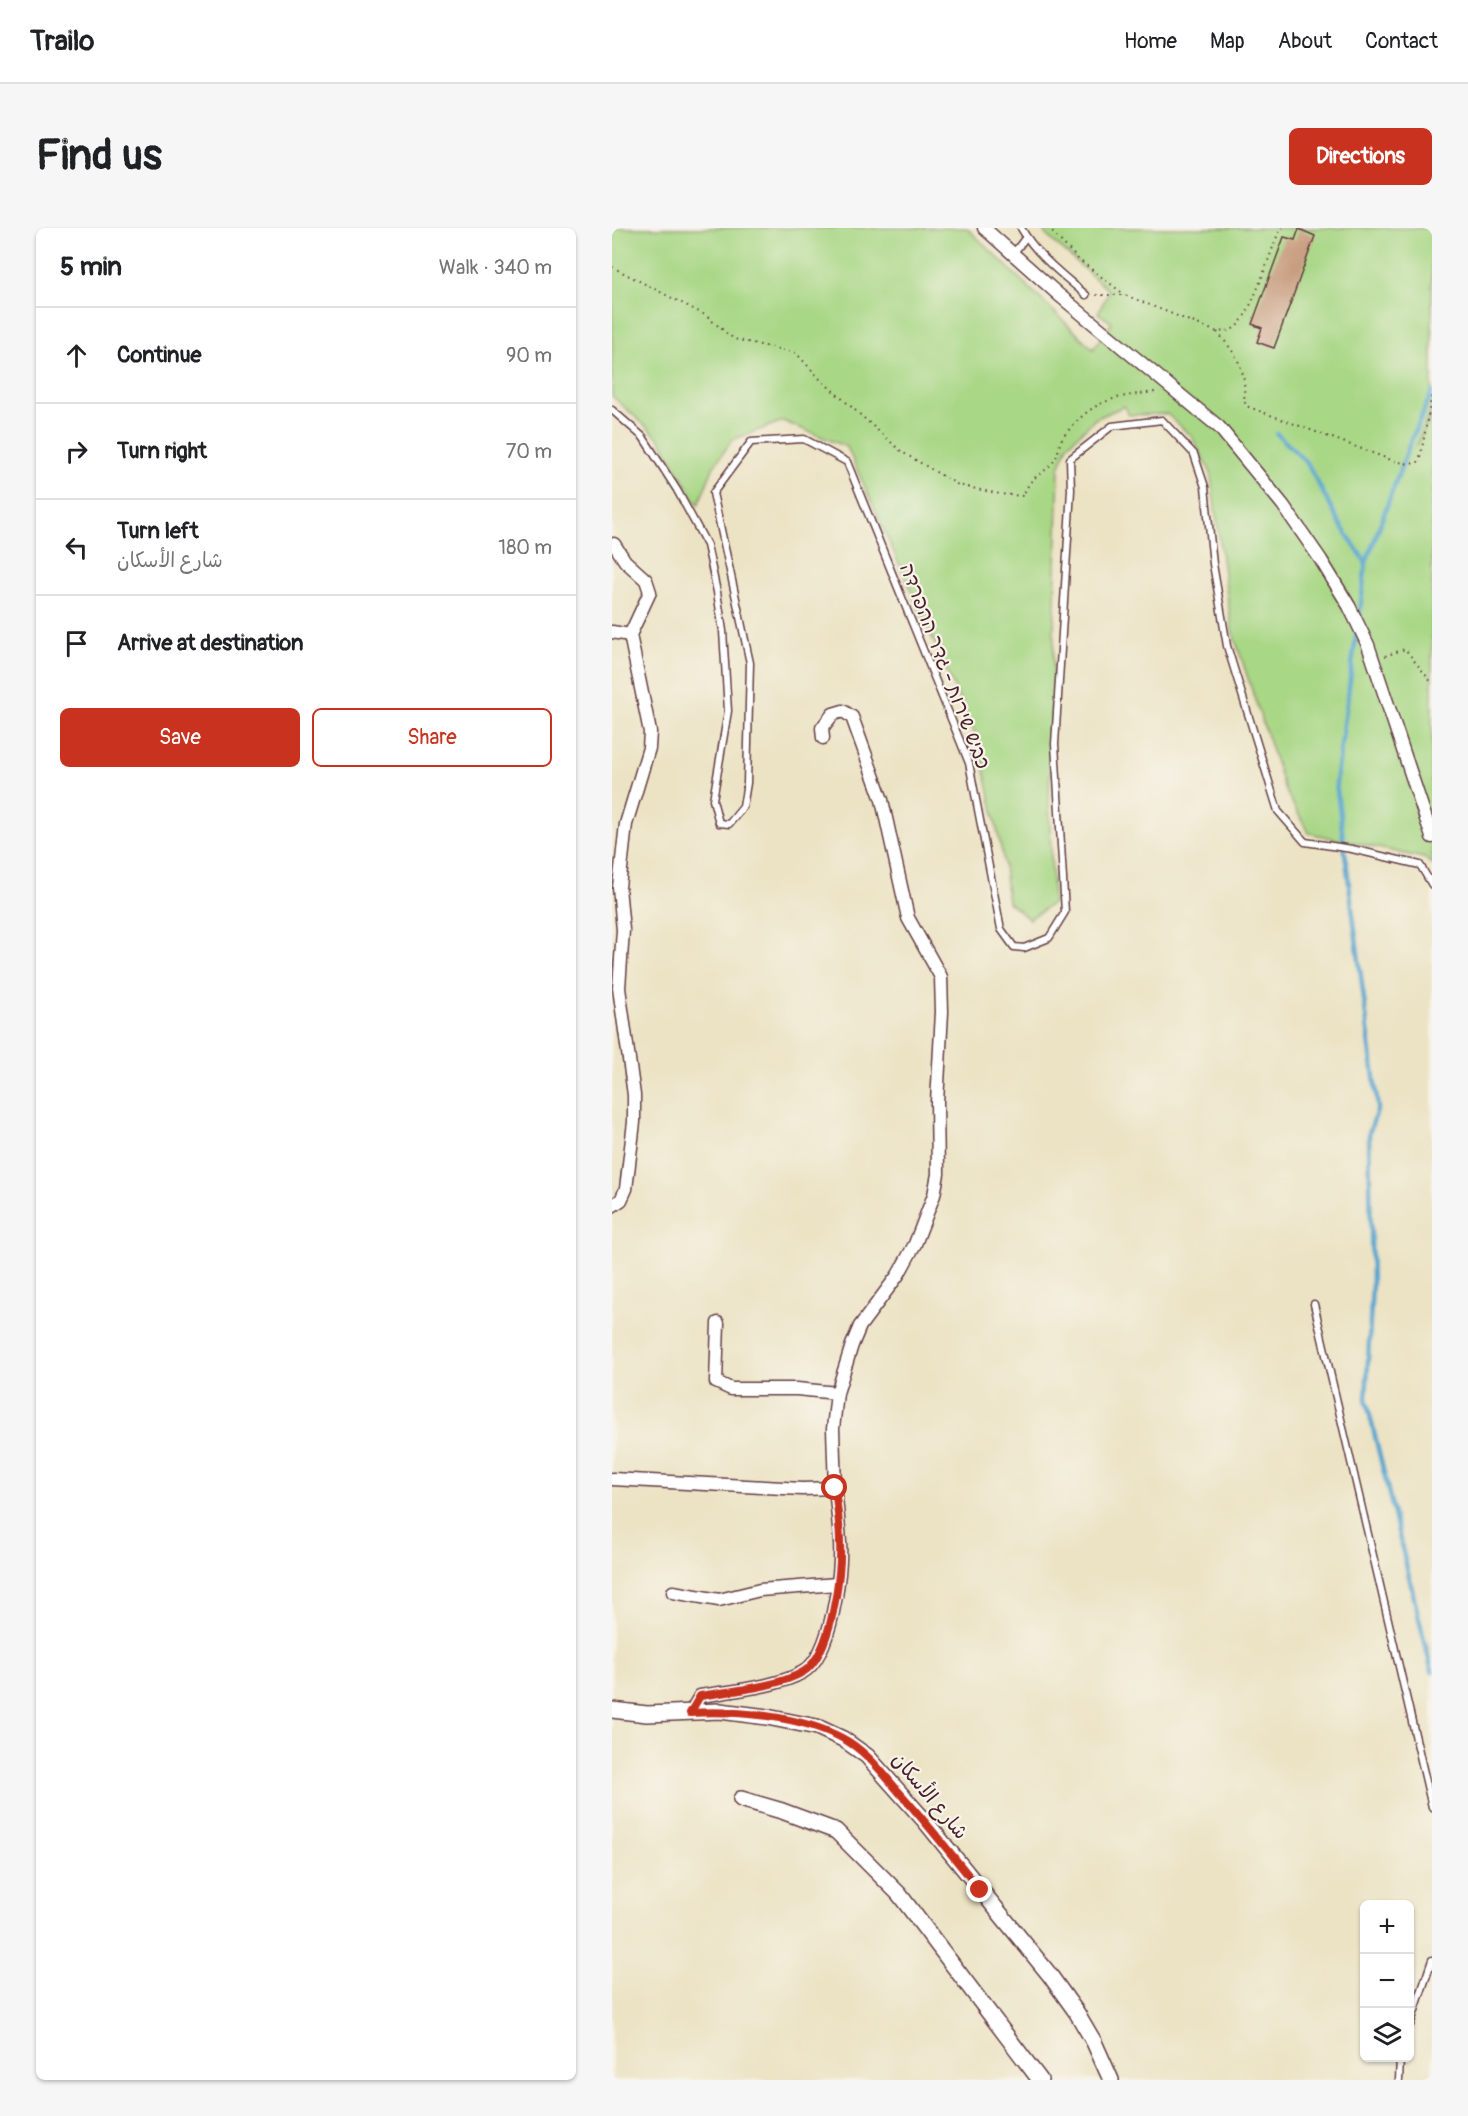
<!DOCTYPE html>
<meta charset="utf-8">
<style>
:root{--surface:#fff;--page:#f6f6f6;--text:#202124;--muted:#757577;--line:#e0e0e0;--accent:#c8321e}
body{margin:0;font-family:Pangolin,"Playpen Sans Arabic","Playpen Sans Hebrew",sans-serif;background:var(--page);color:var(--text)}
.controls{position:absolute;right:18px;bottom:18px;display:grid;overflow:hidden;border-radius:9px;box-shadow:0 2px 4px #0004}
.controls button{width:54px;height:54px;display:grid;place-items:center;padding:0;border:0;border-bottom:2px solid var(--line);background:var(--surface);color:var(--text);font:30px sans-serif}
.stop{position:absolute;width:18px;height:18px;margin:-14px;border:4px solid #c8321e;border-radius:50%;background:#fff}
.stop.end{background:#c8321e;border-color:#fff;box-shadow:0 2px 6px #0008}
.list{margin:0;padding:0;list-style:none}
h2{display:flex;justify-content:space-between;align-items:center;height:78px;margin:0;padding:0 24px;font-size:26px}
h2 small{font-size:20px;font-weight:400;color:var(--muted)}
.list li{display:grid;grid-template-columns:39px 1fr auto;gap:18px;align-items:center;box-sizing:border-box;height:96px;padding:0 24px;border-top:2px solid var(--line)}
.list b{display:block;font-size:22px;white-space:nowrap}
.list p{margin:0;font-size:20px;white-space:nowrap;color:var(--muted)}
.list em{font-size:20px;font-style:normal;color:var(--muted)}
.actions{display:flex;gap:12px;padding:18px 24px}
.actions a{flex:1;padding:14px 0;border:2px solid var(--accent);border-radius:9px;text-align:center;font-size:21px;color:var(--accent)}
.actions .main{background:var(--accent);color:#fff}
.icon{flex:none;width:33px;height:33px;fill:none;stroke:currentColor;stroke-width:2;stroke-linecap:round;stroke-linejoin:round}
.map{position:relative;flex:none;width:820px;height:1852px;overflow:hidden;border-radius:9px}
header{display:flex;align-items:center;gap:36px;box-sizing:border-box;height:84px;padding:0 30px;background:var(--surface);border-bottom:2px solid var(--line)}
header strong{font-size:28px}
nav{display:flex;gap:33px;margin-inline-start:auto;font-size:21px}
.intro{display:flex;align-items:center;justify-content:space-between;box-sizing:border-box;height:144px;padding:0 36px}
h1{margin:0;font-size:42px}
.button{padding:15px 27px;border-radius:9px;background:var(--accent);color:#fff;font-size:21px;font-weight:700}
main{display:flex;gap:36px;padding:0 36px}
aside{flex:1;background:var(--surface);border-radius:9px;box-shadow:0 2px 4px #0004}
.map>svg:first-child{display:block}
</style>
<header>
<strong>Trailo</strong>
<nav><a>Home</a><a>Map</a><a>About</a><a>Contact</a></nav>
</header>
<div class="intro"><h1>Find us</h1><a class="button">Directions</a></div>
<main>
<aside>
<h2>5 min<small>Walk · 340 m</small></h2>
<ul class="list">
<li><svg class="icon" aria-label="ahead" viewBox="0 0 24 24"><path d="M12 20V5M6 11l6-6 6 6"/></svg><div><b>Continue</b></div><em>90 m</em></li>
<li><svg class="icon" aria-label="right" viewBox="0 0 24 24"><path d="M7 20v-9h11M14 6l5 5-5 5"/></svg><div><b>Turn right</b></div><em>70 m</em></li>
<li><svg class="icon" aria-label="left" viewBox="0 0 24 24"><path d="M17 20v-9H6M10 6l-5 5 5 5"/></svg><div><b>Turn left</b><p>شارع الأسكان</p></div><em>180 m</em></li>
<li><svg class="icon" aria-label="arrive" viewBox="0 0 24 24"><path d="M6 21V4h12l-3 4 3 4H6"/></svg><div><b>Arrive at destination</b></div></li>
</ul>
<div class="actions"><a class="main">Save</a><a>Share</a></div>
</aside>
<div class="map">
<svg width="820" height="1852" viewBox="0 0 820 1852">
<rect width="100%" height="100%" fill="#f7f3e8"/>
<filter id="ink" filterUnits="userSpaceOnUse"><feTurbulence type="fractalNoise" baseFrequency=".0167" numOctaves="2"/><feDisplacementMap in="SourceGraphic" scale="12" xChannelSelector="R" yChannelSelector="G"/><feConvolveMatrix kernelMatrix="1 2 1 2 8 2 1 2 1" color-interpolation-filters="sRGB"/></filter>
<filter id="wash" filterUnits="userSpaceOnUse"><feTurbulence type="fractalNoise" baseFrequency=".008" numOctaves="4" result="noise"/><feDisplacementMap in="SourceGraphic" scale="24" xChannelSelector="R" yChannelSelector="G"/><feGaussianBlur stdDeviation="1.35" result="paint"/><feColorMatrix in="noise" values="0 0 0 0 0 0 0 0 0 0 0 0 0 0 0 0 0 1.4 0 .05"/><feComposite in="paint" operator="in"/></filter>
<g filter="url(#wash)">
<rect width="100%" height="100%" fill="#ece3c4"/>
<polygon fill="#a8d785" stroke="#797b58" stroke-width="1.5" points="0,0 355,0 481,121 500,95 486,85 497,63 434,7 430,0 820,0 820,180 804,219 820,186 820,636 812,630 697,605 673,562 620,402 598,243 580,209 555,186 517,187 512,178 483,191 456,217 447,240 437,573 441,675 417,691 396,674 391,629 366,513 235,219 171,193 120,212 102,238 86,277 48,211 0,168"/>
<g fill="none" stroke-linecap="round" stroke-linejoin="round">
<g stroke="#54a4ce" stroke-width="4.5">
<polyline points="665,206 695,235 728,296 754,335 747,390"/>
<polyline points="754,335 798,215 820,164"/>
<polyline points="745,401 724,555 766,880 757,905 760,1056 754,1171 820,1444"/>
</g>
</g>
<g id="blocks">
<polygon fill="#c89d80" points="687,1 703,8 662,120 645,114 650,100 640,96 672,9 683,12"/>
</g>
</g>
<g filter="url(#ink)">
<use href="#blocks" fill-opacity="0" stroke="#623c42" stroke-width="1.5"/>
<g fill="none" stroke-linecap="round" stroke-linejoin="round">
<defs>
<g id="service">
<path d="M409,0C425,28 450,46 474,67"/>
<polyline points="401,26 414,9"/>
<polyline points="0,182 31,209 65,262 95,317 105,364 111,403 116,483 101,572 107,595 117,596 131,579 135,555 138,435 101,265 139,214 192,211 235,234 357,535 389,701 402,719 412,720 437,710 453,684 443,516 459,262 458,231 500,198 550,192 582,226 593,259 601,336 615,418 666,583 693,614 740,621 808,637 820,657"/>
<polyline points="702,1076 820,1579"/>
<polyline points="798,1797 820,1732"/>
<polyline points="787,1852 788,1830"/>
</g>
<g id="minor">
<polyline points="372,0 447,67 607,199 671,277 709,332 737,378 756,417 820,609"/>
<polyline points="0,404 18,407"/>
<polyline points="211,510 210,500 221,486 231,483 240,489 270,572 296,690 329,749 330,784 325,874 326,946 322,967 303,1016 286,1047 248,1098 240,1117 225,1165 221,1201 223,1260"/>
<polyline points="0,978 9,972 14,961 22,894 22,867 7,760 11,702 7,659 14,596 37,520 38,504 18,407 38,364 34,352 13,333 2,316"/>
<polyline points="106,1095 104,1154 119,1161 185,1161 225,1165"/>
<path d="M0,1251L190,1261L223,1260C225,1279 227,1297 228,1315C230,1346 219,1428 191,1444C166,1459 118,1463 88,1468L78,1485"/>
<polyline points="61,1364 107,1372 148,1362 225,1356"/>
</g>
<g id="tertiary">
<polyline points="0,1482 35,1486 108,1483 155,1489 205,1499 231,1511 255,1528 313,1593 437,1746 465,1785 482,1814 499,1852"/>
<polyline points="129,1571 170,1583 224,1603 287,1666 428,1852"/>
</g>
</defs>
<use href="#service" stroke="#623c42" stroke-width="9"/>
<use href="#minor" stroke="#623c42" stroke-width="15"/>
<use href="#tertiary" stroke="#623c42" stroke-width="18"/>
<g stroke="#623c42" stroke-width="2" stroke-dasharray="1.5 4.5" stroke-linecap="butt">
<polyline points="436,0 466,31 513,67"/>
<path d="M0,39L93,87L122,111L184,125L208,151L290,224L346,257L388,266L411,268C420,245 428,250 441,234C447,228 446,216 451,209C480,172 499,169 543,164"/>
<path d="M484,67H513L605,104C613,103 621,103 626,97C641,81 657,28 666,6L671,0"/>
<path d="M605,104C618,119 630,133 632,154C633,162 631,170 634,178L782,233L798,236L806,234L809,226L820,166"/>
<polyline points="773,428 793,421 820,455"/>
</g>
<use href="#service" stroke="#fff" stroke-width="6"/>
<use href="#minor" stroke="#fff" stroke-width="12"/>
<use href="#tertiary" stroke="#fff" stroke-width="15"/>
</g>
</g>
<g fill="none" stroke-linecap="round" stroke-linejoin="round" filter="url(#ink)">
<path stroke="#c8321e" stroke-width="8" d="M223,1260C225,1279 228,1297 228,1315C230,1346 219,1428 191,1444C166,1459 118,1463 88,1468L78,1485C123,1482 189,1488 230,1510C253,1522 269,1543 286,1563C315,1595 341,1628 368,1662"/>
</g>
<g text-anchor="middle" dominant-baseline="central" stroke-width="4.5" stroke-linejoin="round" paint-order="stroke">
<g font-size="20" fill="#4a1f2b" stroke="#f7f3e8">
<text transform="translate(333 438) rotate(69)">כביש שירות - גדר ההפרדה</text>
<text transform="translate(318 1568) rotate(50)">شارع الأسكان</text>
</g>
</g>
</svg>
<div class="controls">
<button>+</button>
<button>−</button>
<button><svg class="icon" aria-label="layers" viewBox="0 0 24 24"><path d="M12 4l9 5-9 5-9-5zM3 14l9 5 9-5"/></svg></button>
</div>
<div class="stop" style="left:223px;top:1260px"></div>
<div class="stop end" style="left:368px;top:1662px"></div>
</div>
</main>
